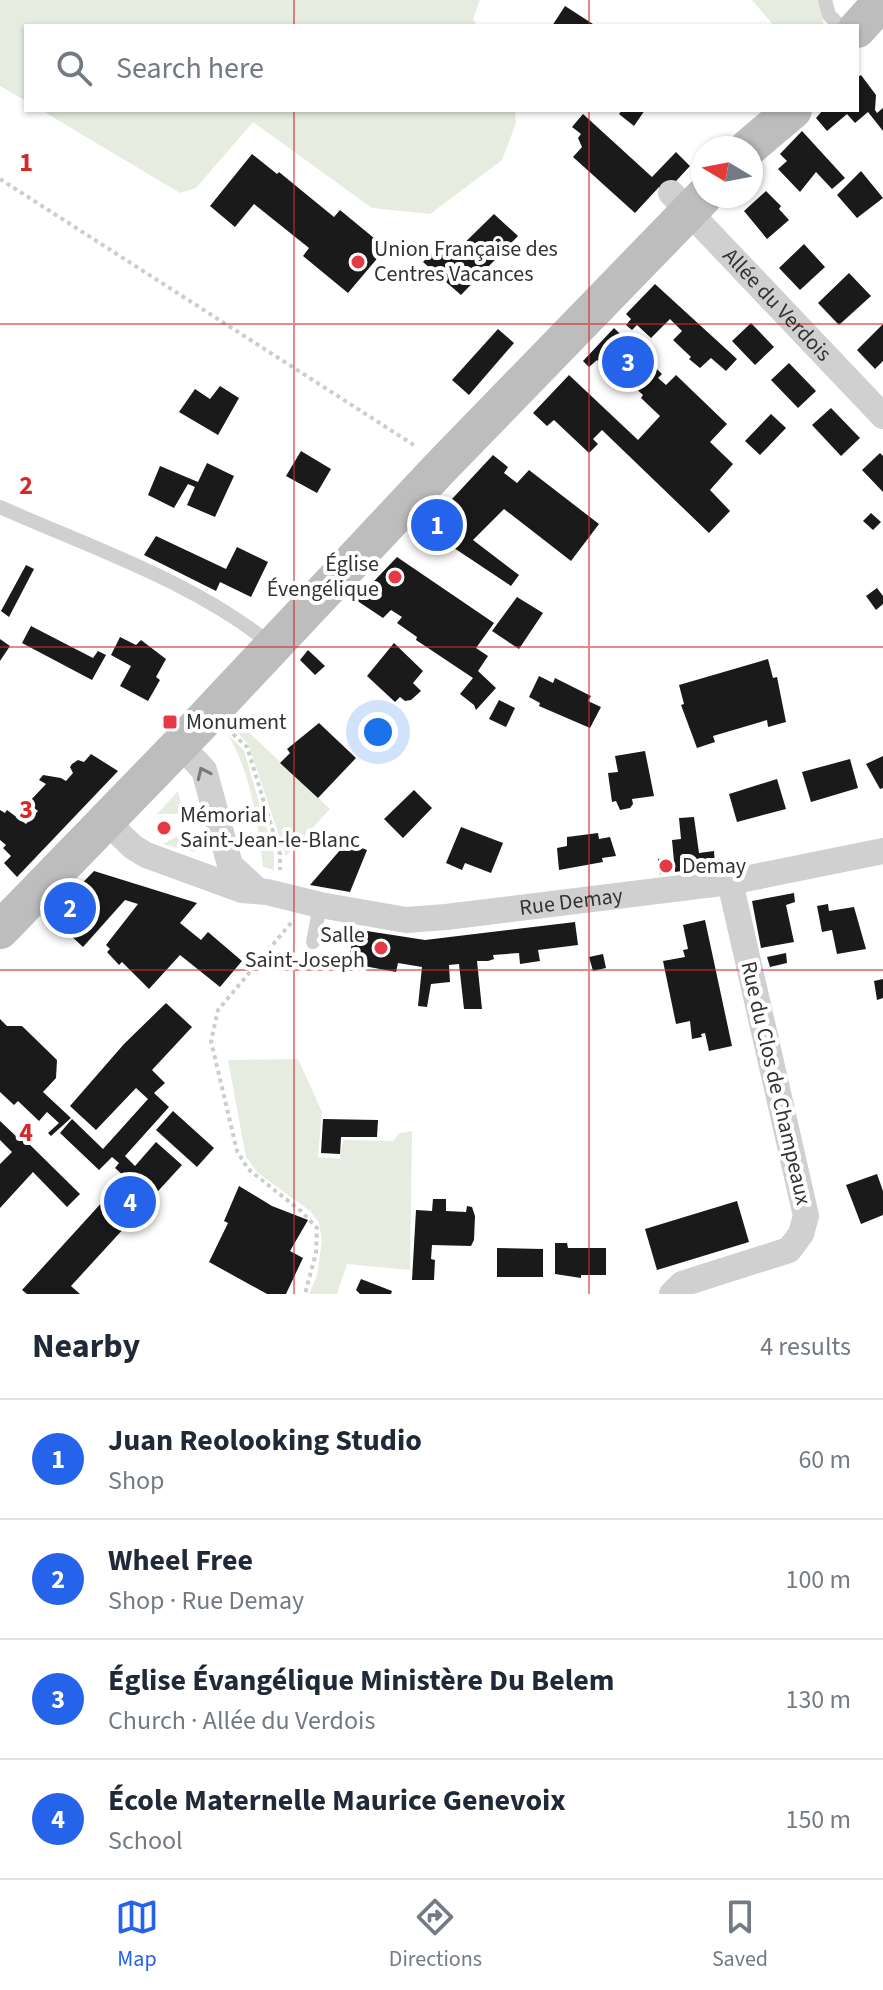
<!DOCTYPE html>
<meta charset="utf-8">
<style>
:root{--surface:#fff;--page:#f6f6f7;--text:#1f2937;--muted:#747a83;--line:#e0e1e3;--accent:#2563eb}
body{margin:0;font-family:"Source Sans 3",sans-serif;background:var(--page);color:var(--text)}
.compass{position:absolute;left:691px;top:136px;width:72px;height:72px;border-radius:50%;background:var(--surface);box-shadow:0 2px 6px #0004;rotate:280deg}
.you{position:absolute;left:378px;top:732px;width:28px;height:28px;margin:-20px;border:6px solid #fff;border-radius:50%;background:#1a73e8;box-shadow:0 0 0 12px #1a73e833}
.badge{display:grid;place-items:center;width:52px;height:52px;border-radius:50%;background:var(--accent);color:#fff;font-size:26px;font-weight:700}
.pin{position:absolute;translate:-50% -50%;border:4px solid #fff;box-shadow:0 2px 8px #0006}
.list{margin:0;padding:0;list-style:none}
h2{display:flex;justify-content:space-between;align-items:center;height:104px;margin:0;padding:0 32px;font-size:34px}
h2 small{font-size:26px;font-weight:400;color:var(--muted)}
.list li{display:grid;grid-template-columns:52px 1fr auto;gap:24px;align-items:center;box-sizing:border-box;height:120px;padding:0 32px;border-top:2px solid var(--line)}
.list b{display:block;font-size:30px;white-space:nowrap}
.list p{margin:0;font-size:26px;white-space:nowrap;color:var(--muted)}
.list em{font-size:26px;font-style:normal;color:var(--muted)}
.icon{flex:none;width:44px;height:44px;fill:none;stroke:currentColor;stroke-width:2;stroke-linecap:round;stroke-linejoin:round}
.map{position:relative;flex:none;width:883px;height:1294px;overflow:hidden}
.search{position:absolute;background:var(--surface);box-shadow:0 2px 6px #0004;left:24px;right:24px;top:24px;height:88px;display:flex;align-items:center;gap:20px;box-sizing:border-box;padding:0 28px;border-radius:0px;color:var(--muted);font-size:30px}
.sheet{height:584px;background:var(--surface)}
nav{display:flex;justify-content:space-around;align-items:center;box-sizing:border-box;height:112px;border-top:2px solid var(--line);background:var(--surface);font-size:22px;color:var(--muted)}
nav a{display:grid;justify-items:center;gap:4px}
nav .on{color:var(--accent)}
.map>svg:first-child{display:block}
</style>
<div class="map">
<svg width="883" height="1294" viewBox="0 0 883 1294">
<rect width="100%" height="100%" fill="#fff"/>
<g fill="#e6ecdf">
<polygon points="0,0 480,0 473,19 477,26 26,26 26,101 0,86"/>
<polygon points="752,0 819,0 824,26 774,26"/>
<polygon points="41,110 515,110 516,123 502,160 430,214 372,208 253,122 196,188 180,193"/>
<polygon points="240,724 330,809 286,856 248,744 236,731"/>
<path d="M228,735L244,750L274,854V870L263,867C258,823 251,773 228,735Z"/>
<polygon points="178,791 183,811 181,814 157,814"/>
<polygon points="188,830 195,852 163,844"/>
<polygon points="298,1059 322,1112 318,1157 340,1159 342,1144 345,1140 393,1141 400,1133 412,1131 410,1270 347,1264 337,1294 309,1294 317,1275 322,1241 319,1223 310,1211 258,1173 246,1157 228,1060"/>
</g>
<g fill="#1a1a1a">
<polygon points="565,6 596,26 552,26"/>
<polygon points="861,75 876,95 875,110 877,113 883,108 883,131 868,112 855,123 847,114 827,131 816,118 823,110 857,110 857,78"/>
<polygon points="622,110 645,110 634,126 619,114"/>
<polygon points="583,114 652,177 676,152 690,166 665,193 659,187 635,213 573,157 582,147 578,138 581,134 572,127"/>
<polygon points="802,131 845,178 832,189 816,172 800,192 778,169 787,161 780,154"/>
<polygon points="252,154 277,174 279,172 334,217 340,210 386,248 348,293 303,256 309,248 254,204 235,227 210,206"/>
<polygon points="861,171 883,198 857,218 837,195"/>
<polygon points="766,191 781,206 779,209 789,220 767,239 744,211"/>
<polygon points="494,214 518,236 461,295 423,262 436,249 448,259"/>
<polygon points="804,244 825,267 800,290 779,268"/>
<polygon points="849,273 871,296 839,325 818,303"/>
<polygon points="655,284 737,359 726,371 711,358 700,368 689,359 691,357 673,340 682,331 670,319 651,338 637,325 632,330 626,325 631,319 626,314"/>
<polygon points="751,323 774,347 755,365 732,341"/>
<polygon points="883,324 883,361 875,369 857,350"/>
<polygon points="614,328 662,374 658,378 666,385 676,375 727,424 710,442 733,464 710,490 730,511 709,533 602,430 593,439 598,444 589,453 554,420 547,426 533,413 569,375 638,440 660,416 641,398 643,395 604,359 600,363 597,360 589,367 583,361"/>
<polygon points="498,329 514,343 469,395 452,380"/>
<polygon points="789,363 816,391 798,408 771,380"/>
<polygon points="220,386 239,398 218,435 179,412 195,389 210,399"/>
<polygon points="831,408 860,438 841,456 812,425"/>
<polygon points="771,414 786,428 760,455 745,441"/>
<polygon points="301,451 331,469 317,493 286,476"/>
<polygon points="880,453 883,456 883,492 862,470"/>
<polygon points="493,455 508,467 504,473 517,483 529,470 599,524 571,561 504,509 473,540 519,575 511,586 424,528 435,516 440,519 455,503 452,499"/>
<polygon points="207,463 234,476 215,517 187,505 195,487 188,484 174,508 148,495 160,466 198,482"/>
<polygon points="871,513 881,522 873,530 863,521"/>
<polygon points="156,536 226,569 237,547 268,562 251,597 220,582 216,591 144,555"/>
<polygon points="397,557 494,623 476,648 488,656 478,671 496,688 476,710 474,705 460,694 473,678 416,640 417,637 397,623 402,617 391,610 383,618 356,600"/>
<polygon points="26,565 34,569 9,617 1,611"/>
<polygon points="877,588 883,596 883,604 876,610 866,596"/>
<polygon points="517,597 543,613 519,649 492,631"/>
<polygon points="31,626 93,658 98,651 106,655 92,680 22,643"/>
<polygon points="120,637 136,645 141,640 166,659 156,677 160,680 148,701 120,686 131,666 111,655"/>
<polygon points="0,639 10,646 0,661"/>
<polygon points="394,643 423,671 413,683 421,691 411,700 405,701 400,697 395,702 367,676"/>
<polygon points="308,650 325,666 315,675 300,660"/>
<polygon points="768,659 773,678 777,677 786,722 768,727 767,720 713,736 715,742 697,748 681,705 684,704 679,685"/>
<polygon points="539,676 553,683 555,678 591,696 588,701 601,707 590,728 539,706 540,703 529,697"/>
<polygon points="499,700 515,708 506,727 489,719"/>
<polygon points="319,723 356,758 318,798 280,763 290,753 287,749"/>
<polygon points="645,751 654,796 632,799 633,804 630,808 620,810 616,801 612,802 608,773 618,772 615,756"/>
<polygon points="91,754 118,771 17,877 4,863 11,856 3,848 6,845 0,840 0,810 5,813 7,810 26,824 38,811 28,803 46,784 39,780 43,775 61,778 66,781 73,773 70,767 72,764 78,760 84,762"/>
<polygon points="883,756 883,788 880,789 866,764"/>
<polygon points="850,759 858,788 811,802 802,772"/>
<polygon points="777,779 786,809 737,822 729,794"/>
<polygon points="414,790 432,808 403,838 384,819"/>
<polygon points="694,817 699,853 714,851 715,866 675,872 672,840 681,839 679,818"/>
<polygon points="461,827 503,843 491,873 465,863 462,870 446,863"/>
<polygon points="598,833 599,839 610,837 616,856 602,858 603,862 559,870 557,848 567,846 567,837"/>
<polygon points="347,842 367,850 350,892 310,885"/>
<polygon points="671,858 673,872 660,874 658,859"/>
<polygon points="94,871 197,903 180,923 201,940 208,932 242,961 220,987 180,955 149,989 122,962 119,965 107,952 110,949 106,945 138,904 125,900 83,947 50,916"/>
<polygon points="794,893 795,902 786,905 794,942 761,948 752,901"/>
<polygon points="828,904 829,911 854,907 866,949 837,954 832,930 822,932 817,906"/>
<polygon points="705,920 732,1046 709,1051 705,1033 701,1034 702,1037 692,1039 690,1021 676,1024 663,961 685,957 683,950 688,949 683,925"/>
<polygon points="575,922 578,945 538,950 540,961 520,964 519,953 493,955 494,959 488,961 477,961 482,1009 464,1009 459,964 449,965 450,982 431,984 427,1007 418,1006 422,967 398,963 396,972 364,966 365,958 350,955 354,929 425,940"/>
<polygon points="786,953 787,963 770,967 767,957"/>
<polygon points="603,954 606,968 593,971 589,957"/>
<polygon points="883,979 883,998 877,1000 874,981"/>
<polygon points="166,1003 192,1027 152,1070 165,1083 154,1093 169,1107 125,1156 135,1166 156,1142 182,1165 71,1286 80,1294 27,1294 22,1290 125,1177 115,1168 119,1163 112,1157 99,1170 60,1133 72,1119 103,1149 148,1099 136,1088 96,1130 70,1106 124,1044"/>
<polygon points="0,1019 7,1026 22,1026 57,1060 56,1078 43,1092 71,1118 51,1136 48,1133 59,1123 47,1112 39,1121 18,1101 14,1105 0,1092"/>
<polygon points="173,1111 214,1148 197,1167 156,1130"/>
<polygon points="323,1119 378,1120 377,1137 341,1137 340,1154 321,1153"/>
<polygon points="0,1121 19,1139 22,1137 80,1194 67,1207 33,1172 0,1208 0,1164 12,1152 0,1140"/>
<polygon points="877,1174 883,1191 883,1215 861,1224 846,1185"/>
<polygon points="239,1186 272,1206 308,1220 290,1251 303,1258 286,1294 267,1294 209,1262 228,1223 224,1221"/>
<polygon points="433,1199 446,1199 446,1211 466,1212 467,1206 472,1207 475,1216 474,1240 471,1246 432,1245 431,1259 435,1260 434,1280 412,1280 416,1210 432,1211"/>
<polygon points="737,1201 749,1242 657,1270 645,1229"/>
<polygon points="555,1243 567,1243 568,1248 606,1248 606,1275 581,1275 581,1278 555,1274"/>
<polygon points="497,1248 543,1249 543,1277 497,1277"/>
<polygon points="361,1279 392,1291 391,1294 360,1294 356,1290"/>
</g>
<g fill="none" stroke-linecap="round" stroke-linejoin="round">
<g stroke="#cdcdcd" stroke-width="4" stroke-dasharray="4 4" stroke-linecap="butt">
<polyline points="694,168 703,159"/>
<polyline points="0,179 417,447"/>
<polyline points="233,734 247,747 280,854 280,870"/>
<polyline points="291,923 218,1010 211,1041 237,1151 248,1169 301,1211 317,1228 316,1253 305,1294"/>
</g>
<g stroke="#d0d0d0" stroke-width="14">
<polyline points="825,0 829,15 840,26"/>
<path d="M0,507C92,548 195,582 273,646"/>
<polyline points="313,942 320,905"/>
</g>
<g stroke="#d0d0d0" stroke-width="26">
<path id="s1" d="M671,193L883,416"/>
<polyline points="180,745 204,770 230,865 257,890"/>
<path id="s2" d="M106,821L133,847L146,855L242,890L267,892L320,905L406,920L446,917L730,882L883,851"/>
<polyline points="672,1294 682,1284 789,1250 801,1234 806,1216 730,882"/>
</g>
<g stroke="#bdbdbd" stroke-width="38">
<polyline points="857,29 883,0"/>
<polyline points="748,148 793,110"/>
<polyline points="0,930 196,728 439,469 704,196"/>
</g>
</g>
<defs><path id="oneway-chevron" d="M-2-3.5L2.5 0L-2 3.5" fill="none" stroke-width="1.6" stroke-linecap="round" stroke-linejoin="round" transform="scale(2)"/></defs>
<use stroke="#7a7a7a" href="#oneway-chevron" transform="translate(203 773) rotate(-115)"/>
<path fill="none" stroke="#d62828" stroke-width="2" stroke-opacity="0.55" d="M294,0V26M589,0V26M294,110V1294M589,110V1294M0,324H883M0,647H883M0,970H883"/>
<g fill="#e63946" stroke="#fff" stroke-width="3">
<circle cx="358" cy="262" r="8"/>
<circle cx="395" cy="577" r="8"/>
<rect x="162" y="714" width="16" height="16" rx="4"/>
<circle cx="164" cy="828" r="8"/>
<circle cx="666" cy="866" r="8"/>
<circle cx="381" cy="948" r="8"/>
</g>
<g text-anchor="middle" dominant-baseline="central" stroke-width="8" stroke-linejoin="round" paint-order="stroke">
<g font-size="22" fill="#333" stroke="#fff" text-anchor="start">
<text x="374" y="249">Union Française des<tspan x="374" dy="25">Centres Vacances</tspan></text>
<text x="379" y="564" text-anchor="end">Église<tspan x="379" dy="25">Évengélique</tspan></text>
<text x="186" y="722">Monument</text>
<text x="180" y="815">Mémorial<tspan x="180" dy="25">Saint-Jean-le-Blanc</tspan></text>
<text x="682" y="866">Demay</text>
<text x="365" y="935" text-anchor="end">Salle<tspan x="365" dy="25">Saint-Joseph</tspan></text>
</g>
<g font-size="22" fill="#333" stroke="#fff">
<text stroke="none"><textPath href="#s1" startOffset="154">Allée du Verdois</textPath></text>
<text stroke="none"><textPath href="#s2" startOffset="488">Rue Demay</textPath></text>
<text transform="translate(776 1083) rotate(77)">Rue du Clos de Champeaux</text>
</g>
</g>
<g font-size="26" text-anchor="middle" font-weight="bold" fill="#d62828" stroke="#fff" stroke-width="8" stroke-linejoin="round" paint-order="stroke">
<text x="26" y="171">1</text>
<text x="26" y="494">2</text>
<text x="26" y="818">3</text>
<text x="26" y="1141">4</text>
</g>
</svg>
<svg class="compass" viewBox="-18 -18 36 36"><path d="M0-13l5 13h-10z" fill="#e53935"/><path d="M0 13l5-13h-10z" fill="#747a83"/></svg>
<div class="you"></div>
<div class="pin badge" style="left:437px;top:525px">1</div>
<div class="pin badge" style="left:70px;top:908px">2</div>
<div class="pin badge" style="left:628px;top:362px">3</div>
<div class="pin badge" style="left:130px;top:1202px">4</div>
<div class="search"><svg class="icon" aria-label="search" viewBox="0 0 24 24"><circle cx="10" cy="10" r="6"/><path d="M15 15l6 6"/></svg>Search here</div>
</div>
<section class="sheet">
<h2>Nearby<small>4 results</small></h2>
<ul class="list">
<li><span class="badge">1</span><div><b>Juan Reolooking Studio</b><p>Shop</p></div><em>60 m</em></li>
<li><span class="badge">2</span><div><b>Wheel Free</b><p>Shop · Rue Demay</p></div><em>100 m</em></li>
<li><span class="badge">3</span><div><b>Église Évangélique Ministère Du Belem</b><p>Church · Allée du Verdois</p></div><em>130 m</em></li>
<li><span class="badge">4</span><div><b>École Maternelle Maurice Genevoix</b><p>School</p></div><em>150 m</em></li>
</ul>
</section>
<nav>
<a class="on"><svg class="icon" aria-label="map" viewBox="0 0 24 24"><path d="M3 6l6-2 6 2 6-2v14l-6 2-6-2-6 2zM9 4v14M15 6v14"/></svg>Map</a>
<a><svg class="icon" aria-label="directions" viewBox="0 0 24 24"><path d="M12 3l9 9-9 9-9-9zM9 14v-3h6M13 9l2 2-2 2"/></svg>Directions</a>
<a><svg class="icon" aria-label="saved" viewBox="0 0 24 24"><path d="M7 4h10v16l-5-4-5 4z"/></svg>Saved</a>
</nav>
